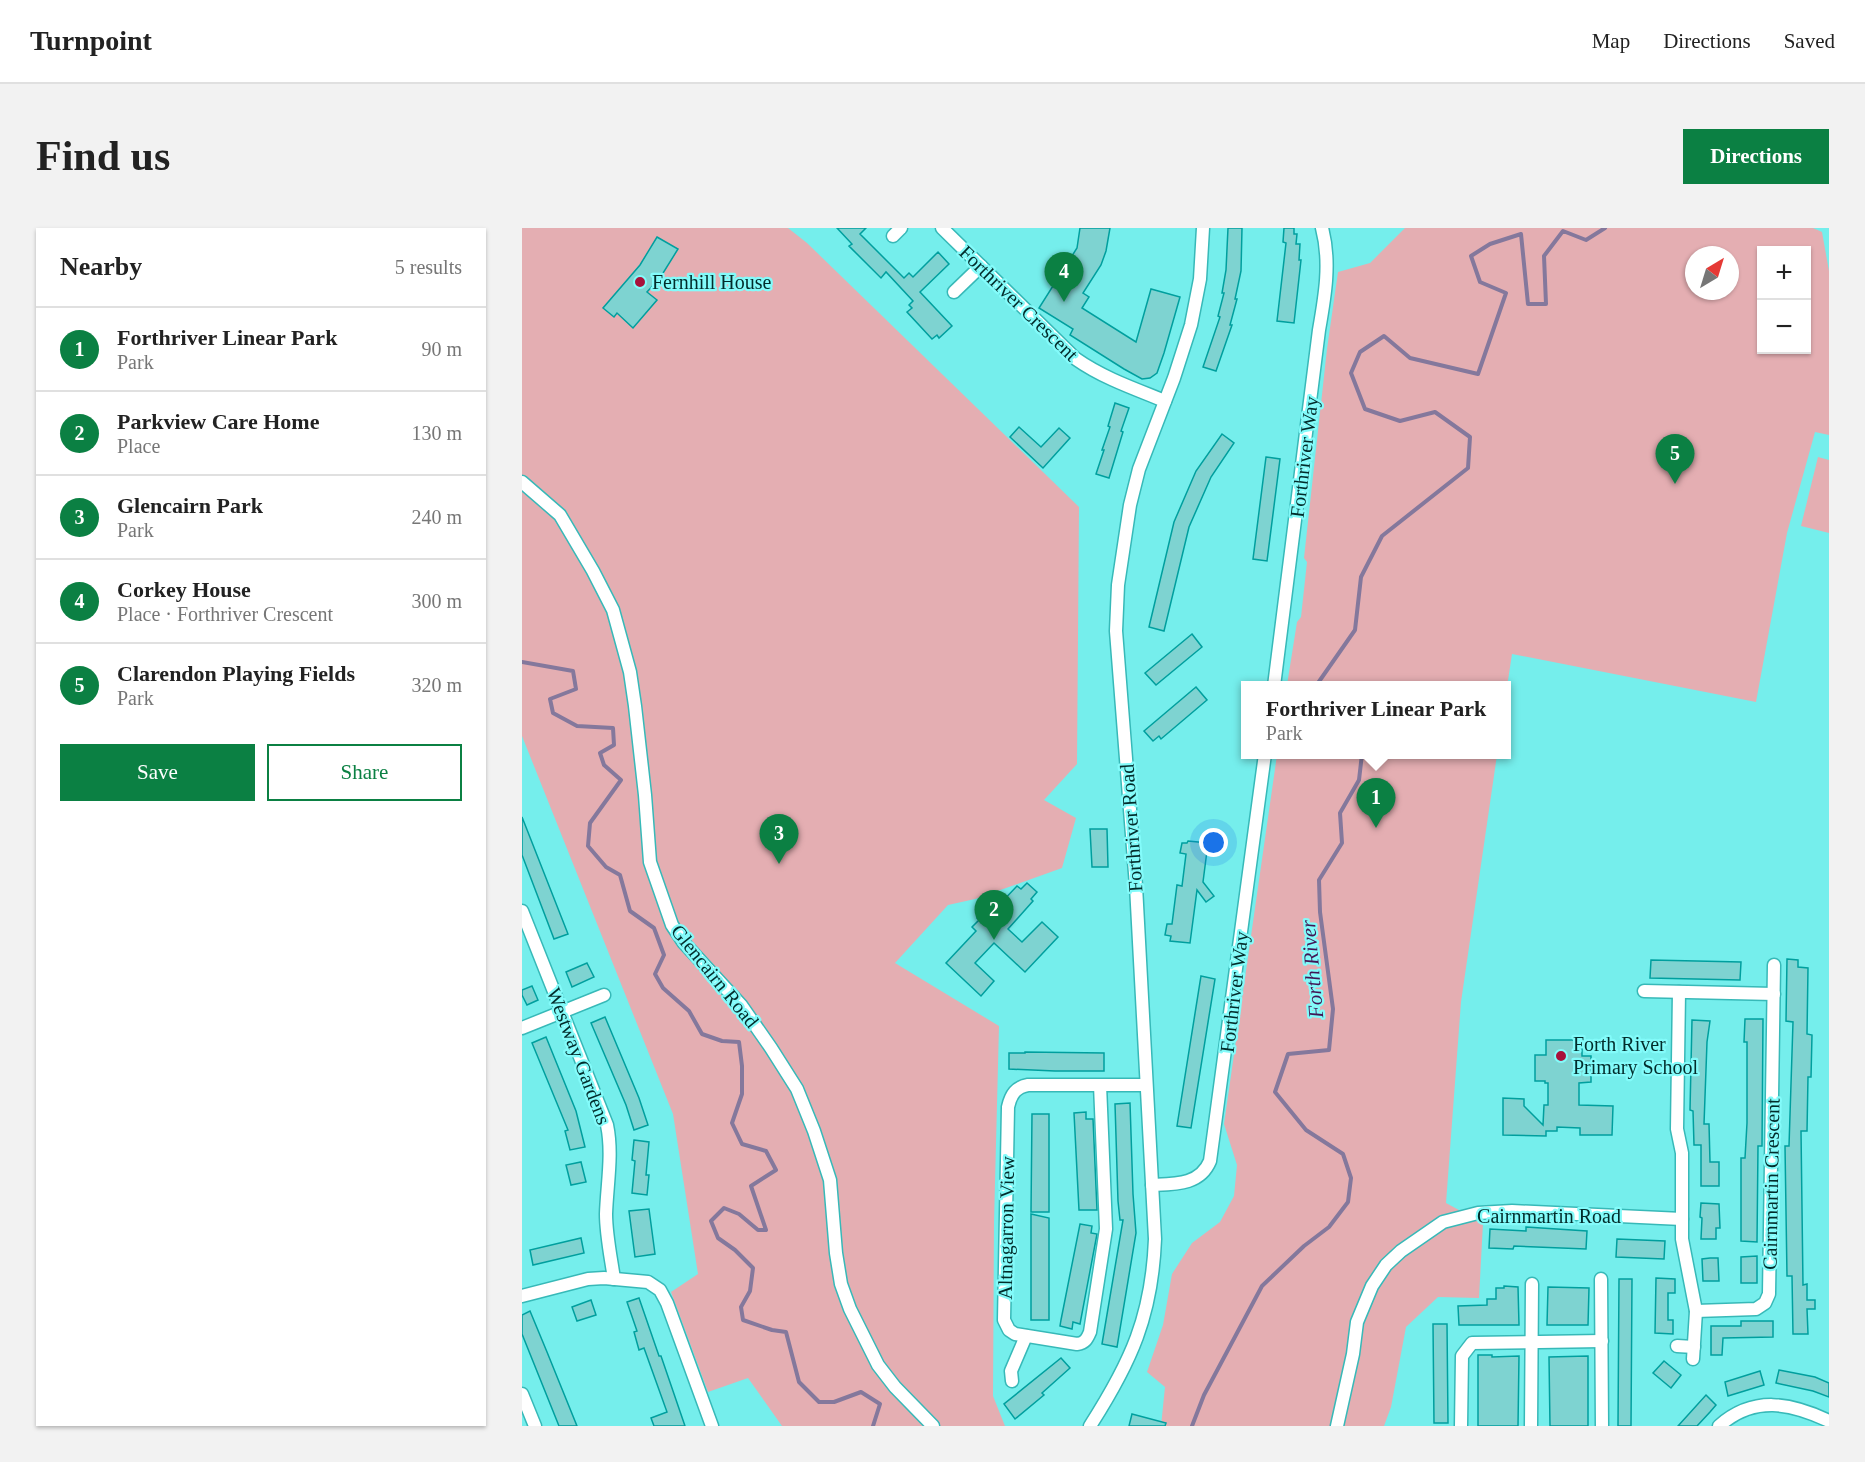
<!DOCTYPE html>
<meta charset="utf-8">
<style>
:root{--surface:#fff;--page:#f2f2f2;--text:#222;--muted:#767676;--line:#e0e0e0;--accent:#0b8043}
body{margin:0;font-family:Georgia,serif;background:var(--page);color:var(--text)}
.controls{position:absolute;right:18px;top:18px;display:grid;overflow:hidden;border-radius:0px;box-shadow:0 2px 4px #0004}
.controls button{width:54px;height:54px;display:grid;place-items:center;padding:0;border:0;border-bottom:2px solid var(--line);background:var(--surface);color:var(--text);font:30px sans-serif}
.compass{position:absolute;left:1163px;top:18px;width:54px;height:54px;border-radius:50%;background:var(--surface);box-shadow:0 2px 4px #0004;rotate:38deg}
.you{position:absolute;left:692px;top:615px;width:21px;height:21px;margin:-15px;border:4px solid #fff;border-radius:50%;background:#1a73e8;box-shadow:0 0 0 9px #1a73e833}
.badge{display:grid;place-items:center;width:39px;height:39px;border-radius:50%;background:var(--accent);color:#fff;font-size:20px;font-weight:700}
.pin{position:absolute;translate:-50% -50px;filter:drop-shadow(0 2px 3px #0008)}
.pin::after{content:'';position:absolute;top:32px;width:21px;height:18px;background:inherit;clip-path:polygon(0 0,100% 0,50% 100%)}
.popup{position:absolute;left:719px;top:453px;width:270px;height:78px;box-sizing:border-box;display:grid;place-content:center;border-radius:0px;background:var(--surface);filter:drop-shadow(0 2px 4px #0005);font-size:20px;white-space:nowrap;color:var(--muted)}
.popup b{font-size:22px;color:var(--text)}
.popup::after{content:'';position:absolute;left:50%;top:100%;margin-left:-12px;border:12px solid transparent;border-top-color:var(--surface)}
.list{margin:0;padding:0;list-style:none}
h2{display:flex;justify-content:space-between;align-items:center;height:78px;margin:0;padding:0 24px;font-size:26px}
h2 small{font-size:20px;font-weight:400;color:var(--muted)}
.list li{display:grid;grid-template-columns:39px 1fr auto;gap:18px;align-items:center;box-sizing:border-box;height:84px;padding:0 24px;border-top:2px solid var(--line)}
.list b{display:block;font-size:22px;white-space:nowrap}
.list p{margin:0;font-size:20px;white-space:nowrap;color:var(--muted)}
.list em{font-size:20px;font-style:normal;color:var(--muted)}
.actions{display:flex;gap:12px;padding:18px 24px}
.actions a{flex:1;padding:14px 0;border:2px solid var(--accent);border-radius:0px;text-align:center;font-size:21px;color:var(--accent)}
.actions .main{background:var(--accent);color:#fff}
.map{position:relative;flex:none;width:1307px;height:1198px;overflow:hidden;border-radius:0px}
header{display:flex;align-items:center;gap:36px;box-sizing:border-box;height:84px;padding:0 30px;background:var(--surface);border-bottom:2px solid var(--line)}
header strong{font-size:28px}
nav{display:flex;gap:33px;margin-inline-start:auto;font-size:21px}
.intro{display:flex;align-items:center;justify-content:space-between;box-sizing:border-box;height:144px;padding:0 36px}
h1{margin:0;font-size:42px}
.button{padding:15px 27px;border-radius:0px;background:var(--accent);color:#fff;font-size:21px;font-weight:700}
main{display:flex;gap:36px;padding:0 36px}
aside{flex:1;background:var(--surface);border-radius:0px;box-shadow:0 2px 4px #0004}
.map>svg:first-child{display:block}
</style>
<header>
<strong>Turnpoint</strong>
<nav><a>Map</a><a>Directions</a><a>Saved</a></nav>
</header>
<div class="intro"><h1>Find us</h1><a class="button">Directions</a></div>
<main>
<aside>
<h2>Nearby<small>5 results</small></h2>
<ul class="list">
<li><span class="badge">1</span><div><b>Forthriver Linear Park</b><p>Park</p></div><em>90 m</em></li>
<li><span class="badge">2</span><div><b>Parkview Care Home</b><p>Place</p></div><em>130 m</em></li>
<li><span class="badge">3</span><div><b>Glencairn Park</b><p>Park</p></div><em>240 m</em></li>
<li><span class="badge">4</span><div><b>Corkey House</b><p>Place · Forthriver Crescent</p></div><em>300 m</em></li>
<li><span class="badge">5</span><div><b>Clarendon Playing Fields</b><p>Park</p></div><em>320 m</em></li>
</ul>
<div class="actions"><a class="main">Save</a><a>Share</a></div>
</aside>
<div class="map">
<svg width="1307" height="1198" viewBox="0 0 1307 1198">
<rect width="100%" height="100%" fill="#75eeec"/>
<g fill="#e4aeb2" fill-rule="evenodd">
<polygon points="0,0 266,0 285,15 557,279 555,536 522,572 554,590 540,640 453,671 426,677 373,735 477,798 472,994 471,1168 483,1198 260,1198 226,1150 186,1164 149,1064 176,1046 151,886 0,508"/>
<path d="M883,0H1291L1300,4L1307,43V207L1293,204L1265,305L1234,474L990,426L985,459L765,457L775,394L779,389L785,334L782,330L805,121L816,44L848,35ZM1240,22H1284V122H1240ZM1172,27H1208V63H1172Z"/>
<polygon points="1296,229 1307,232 1307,305 1279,298"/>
<polygon points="755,527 975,527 939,774 924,975 961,995 957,1070 916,1069 884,1099 869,1179 862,1198 639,1198 643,1159 625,1144 641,1097 650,1046 670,1015 698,994 712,968 715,937 702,896"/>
</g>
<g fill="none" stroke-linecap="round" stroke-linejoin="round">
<g stroke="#84789c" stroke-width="4">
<polyline points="0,434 51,443 54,461 28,471 31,485 55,498 91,500 92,517 78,525 82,537 99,552 68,595 66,618 84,639 98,647 108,683 132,700 142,727 133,746 141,760 167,783 180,806 200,813 217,814 220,838 220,866 210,895 220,916 244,923 254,942 229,958 244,1002 236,1002 217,986 202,980 189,993 196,1010 213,1022 231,1040 228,1063 219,1079 221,1092 250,1102 264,1104 277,1154 297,1174 312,1174 339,1164 358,1176 351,1198"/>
<polyline points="797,458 796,455 833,402 839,349 860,308 946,240 948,209 913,184 878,193 843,181 829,145 838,124 862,108 888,130 956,146 984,65 958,54 949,28 968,16 999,6 1006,76 1024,76 1022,28 1041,3 1064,12 1083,0"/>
<polyline points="670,1198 682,1167 740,1058 782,1018 807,999 826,974 829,950 821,926 784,902 753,864 766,826 807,822 811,781 798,684 797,652 820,615 818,585 837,552 840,526"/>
</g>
</g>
<g fill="#7ed3d1" stroke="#009f9e" stroke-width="1.5">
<polygon points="315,0 344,0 338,6 382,50 387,45 391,49 416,24 427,36 398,64 430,98 417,110 415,107 410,111 385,84 390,80 387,77 391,73 364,44 359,50 327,18 330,16"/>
<polygon points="558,0 588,0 584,23 579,37 561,65 567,69 560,80 614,114 629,61 658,69 642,125 635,145 628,150 620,151 602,141 548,107 551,101 517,80 555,20"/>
<polygon points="706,0 720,0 719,43 713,71 715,71 708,97 710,97 694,143 681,139 698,89 696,88 702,65 700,65 704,42"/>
<polygon points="762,0 772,0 772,6 775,6 774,16 778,16 777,32 779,32 772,95 755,93 764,15 761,14"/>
<polygon points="135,9 156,21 138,50 125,64 135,72 111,100 95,85 92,89 81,80 118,37"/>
<polygon points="593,175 607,180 599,203 601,204 587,250 574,246 582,222 580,222 588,199 586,198"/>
<polygon points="497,199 519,219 537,200 548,210 521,240 488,209"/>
<polygon points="700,206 712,215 689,249 667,299 642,403 627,399 652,294 674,243"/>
<polygon points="744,229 758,231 745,333 731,331"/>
<polygon points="670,406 680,419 634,457 623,445"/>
<polygon points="674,459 685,472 639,511 637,508 631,513 622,503"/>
<polygon points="0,589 46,706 32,711 0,627"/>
<polygon points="568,601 585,601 586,639 570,639"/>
<polygon points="666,613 686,615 681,654 692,668 684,674 675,662 668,715 648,713 649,708 643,707 645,696 650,696 655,657 660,658 664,626 658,625 660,615 665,615"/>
<polygon points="505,655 515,664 509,671 511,673 486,701 500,714 520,694 536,709 503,744 472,715 453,735 472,753 459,768 424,735 454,703 450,699 457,692 455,690 464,681 466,682 475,673 478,676 495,658 499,661"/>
<polygon points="1265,731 1276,732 1276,739 1286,740 1285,806 1290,807 1289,849 1286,849 1285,903 1279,903 1281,1057 1285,1056 1285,1072 1293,1072 1293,1081 1285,1081 1286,1106 1271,1106 1270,1048 1265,1048 1263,918 1267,918 1271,794 1264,793"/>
<polygon points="1129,732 1219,734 1218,752 1128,750"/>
<polygon points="65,735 72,749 50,759 44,744"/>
<polygon points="679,748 693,751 669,900 655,898"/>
<polygon points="10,758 16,772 5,777 0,767 0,762"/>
<polygon points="83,789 117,870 126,897 112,902 104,877 69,795"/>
<polygon points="1223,791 1241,791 1240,918 1236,918 1235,1014 1219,1013 1219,930 1223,930 1225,895 1225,814 1222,814"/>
<polygon points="1170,792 1188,793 1185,814 1182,896 1187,896 1188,934 1197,934 1197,958 1179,958 1179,917 1172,917 1171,883 1168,882"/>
<polygon points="24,809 54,883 63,919 48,922 43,903 46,902 10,815"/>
<polygon points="1024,812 1060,812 1060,828 1069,828 1069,854 1057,855 1057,877 1091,878 1090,907 1058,907 1058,900 1035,899 1035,903 1024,903 1024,908 981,907 981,870 1002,871 1002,878 1021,897 1022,877 1026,877 1026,855 1023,855 1023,853 1013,853 1013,827 1024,827"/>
<polygon points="503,824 582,825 582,843 533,843 487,841 487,825 503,825"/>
<polygon points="608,875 611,966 614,1005 595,1119 580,1116 601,992 598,992 596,973 593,876"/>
<polygon points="564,884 564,891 571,891 575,982 557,982 552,885"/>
<polygon points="510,886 527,886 527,984 509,984"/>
<polygon points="112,912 127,914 124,947 127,947 125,967 110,965 113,933 110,932"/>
<polygon points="59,934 64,954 49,957 44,937"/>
<polygon points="1179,975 1197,976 1198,1000 1194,1000 1194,1011 1179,1011 1180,990 1178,989"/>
<polygon points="127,981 133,1026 113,1029 107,983"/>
<polygon points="509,986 527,990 527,1092 509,1092"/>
<polygon points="558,996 570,998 569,1005 575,1006 558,1096 551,1094 550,1101 538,1098 539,1092"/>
<polygon points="1004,999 1065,1003 1064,1021 992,1018 991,1021 967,1020 968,1001 1004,1003"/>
<polygon points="59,1010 62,1025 11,1037 8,1022"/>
<polygon points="1095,1011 1143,1013 1142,1031 1094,1029"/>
<polygon points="1235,1028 1235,1055 1219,1055 1219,1029"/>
<polygon points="1188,1030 1196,1030 1197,1053 1181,1053 1180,1031"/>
<polygon points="1134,1050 1153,1051 1153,1065 1146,1065 1146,1092 1151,1092 1151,1106 1133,1105"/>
<polygon points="1097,1051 1110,1051 1109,1198 1096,1198"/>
<polygon points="982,1058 996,1059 997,1097 937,1097 936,1078 965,1077 965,1071 974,1071 974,1060 982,1060"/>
<polygon points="1026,1059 1067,1060 1066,1097 1025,1097"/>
<polygon points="117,1070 137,1128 139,1128 163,1198 132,1198 129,1190 145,1184 122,1120 117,1122 112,1104 115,1103 105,1074"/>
<polygon points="69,1072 74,1087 55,1093 50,1079"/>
<polygon points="8,1083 25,1124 55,1198 37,1198 0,1106 0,1087"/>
<polygon points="1219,1093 1251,1093 1251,1109 1201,1110 1200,1127 1189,1127 1189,1098 1219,1098"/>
<polygon points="911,1096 925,1096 926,1195 912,1195"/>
<polygon points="956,1127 970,1127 970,1129 997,1128 996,1198 956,1198"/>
<polygon points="1066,1128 1066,1198 1028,1198 1027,1129"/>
<polygon points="539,1130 548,1140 520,1165 522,1167 493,1191 482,1176"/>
<polygon points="1142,1133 1159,1147 1149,1160 1131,1145"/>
<polygon points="1257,1142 1293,1149 1307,1155 1307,1169 1291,1163 1254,1155"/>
<polygon points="1238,1143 1242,1157 1206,1168 1203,1154"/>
<polygon points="1184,1167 1194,1177 1188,1184 1175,1198 1156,1198"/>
<polygon points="610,1186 644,1195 643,1198 607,1198"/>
</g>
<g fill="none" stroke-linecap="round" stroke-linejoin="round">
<defs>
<g id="street">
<path d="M420,0L554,131C581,150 613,161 643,173"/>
<polyline points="371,8 379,0"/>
<polyline points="432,64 459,38"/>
<polyline points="0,254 38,287 71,343 91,382 108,444 113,478 123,567 128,634 150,697 162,715 219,777 249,820 275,861 292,903 308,952 314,1025 319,1056 328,1081 356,1137 373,1159 411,1198"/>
<path d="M752,458L797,102C803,68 809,34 800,0"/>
<path d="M0,683L85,897C91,926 85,956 84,986C84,1007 89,1030 92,1051"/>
<polyline points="1122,763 1252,766"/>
<polyline points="1157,764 1155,901 1160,925 1160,1011 1174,1083 1171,1131"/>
<polyline points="0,800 82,767"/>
<path d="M578,857L584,1001L568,1104C565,1111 563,1115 555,1116L493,1106L487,1102L482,1092L486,879C489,866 494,859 506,857H624"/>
<path d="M630,957C653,956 678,957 688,933L743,526"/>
<polyline points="1079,1051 1080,1198"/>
<polyline points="0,1068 66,1051 82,1050 126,1054 138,1062 145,1075 190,1198"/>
<polyline points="1174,1083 1234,1081 1243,1075 1247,1066 1252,737"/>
<polyline points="1155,1118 1172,1119"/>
<polyline points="490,1153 489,1143 504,1108"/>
<polyline points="0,1166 13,1198"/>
<path d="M568,1198C609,1134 630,1088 633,1011L614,658L594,403L596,357L608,277L617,241L652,150L669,97L678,51L681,0"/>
<polyline points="815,1198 831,1126 835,1094 850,1058 864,1037 879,1023 921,994 956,985 990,983 1160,991"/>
<polyline points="939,1198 940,1128 950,1115 1080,1113"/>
<polyline points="1009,1198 1010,1056"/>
<path d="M1197,1198C1232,1167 1269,1175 1307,1193"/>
</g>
</defs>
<use href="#street" stroke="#37b9b8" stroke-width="15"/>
<use href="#street" stroke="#fff" stroke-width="12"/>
</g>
<g fill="#a8113b" stroke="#83fbfa" stroke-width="2">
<circle cx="118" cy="54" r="6"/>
<circle cx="1039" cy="828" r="6"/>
</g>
<g text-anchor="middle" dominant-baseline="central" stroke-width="4.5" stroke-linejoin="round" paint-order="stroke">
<g font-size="20" fill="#022c2b" stroke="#83fbfa" text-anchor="start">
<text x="130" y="54">Fernhill House</text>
<text x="1051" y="816">Forth River<tspan x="1051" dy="23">Primary School</tspan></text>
</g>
<g font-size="20" fill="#022c2b" stroke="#83fbfa">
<text transform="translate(497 75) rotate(44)">Forthriver Crescent</text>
<text transform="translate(782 229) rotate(-83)">Forthriver Way</text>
<text transform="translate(609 600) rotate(-94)">Forthriver Road</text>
<text transform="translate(193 748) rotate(51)">Glencairn Road</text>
<text transform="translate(712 764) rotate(-83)">Forthriver Way</text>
<text transform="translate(57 828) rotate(69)">Westway Gardens</text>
<text transform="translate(1249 956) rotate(-89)">Cairnmartin Crescent</text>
<text x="1027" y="988">Cairnmartin Road</text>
<text transform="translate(484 1000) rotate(-89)">Altnagarron View</text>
</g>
<g font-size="21" font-style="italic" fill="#421654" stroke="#83fbfa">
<text transform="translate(790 741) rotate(-95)">Forth River</text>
</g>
</g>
</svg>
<div class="controls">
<button>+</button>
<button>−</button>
</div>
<svg class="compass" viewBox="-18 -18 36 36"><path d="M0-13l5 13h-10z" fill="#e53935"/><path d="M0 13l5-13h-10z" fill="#767676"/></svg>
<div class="you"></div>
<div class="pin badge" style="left:854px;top:600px">1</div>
<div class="popup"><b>Forthriver Linear Park</b>Park</div>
<div class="pin badge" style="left:472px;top:712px">2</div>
<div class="pin badge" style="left:257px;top:636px">3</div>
<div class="pin badge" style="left:542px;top:74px">4</div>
<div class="pin badge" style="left:1153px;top:256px">5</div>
</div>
</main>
